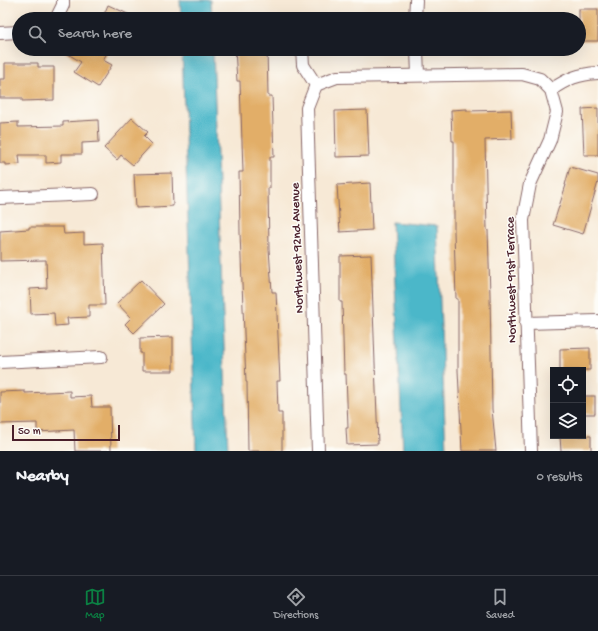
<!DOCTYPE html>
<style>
:root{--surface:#171b24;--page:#20242c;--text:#f1f3f6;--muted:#9ea1a6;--line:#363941;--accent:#0b8043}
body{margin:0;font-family:"Gochi Hand",sans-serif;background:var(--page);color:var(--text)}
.controls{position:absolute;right:12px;bottom:12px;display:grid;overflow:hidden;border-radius:0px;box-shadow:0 4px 16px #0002}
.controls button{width:36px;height:36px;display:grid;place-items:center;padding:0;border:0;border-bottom:1px solid var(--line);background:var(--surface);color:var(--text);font:20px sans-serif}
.scale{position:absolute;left:12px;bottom:10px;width:108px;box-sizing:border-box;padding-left:4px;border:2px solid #4a1f2b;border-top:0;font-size:11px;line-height:14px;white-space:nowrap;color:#4a1f2b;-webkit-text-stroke:3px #fdfcf7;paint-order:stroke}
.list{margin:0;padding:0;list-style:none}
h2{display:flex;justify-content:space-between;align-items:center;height:52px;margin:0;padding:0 16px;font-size:17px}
h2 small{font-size:13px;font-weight:400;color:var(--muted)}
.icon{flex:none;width:22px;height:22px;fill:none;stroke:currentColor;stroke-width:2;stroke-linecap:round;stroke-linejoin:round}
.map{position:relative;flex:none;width:598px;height:451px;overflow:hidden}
.search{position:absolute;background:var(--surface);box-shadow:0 4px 16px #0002;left:12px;right:12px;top:12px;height:44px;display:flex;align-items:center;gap:10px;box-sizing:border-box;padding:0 14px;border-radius:22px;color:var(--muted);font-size:15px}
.sheet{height:124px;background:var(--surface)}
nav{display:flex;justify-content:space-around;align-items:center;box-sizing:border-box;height:56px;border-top:1px solid var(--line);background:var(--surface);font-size:11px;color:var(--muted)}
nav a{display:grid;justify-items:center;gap:2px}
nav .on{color:var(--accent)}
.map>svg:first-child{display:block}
</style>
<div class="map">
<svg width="598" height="451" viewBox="0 0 598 451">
<rect width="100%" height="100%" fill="#fdfcf7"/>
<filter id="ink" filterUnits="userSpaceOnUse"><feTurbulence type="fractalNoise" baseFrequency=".025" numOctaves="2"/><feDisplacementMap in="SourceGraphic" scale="8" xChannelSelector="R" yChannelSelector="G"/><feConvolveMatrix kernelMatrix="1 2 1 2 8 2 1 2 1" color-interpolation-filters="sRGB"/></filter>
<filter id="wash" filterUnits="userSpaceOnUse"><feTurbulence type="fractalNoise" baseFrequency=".012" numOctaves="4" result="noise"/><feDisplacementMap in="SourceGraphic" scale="16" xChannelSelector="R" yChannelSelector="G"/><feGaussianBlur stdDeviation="0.9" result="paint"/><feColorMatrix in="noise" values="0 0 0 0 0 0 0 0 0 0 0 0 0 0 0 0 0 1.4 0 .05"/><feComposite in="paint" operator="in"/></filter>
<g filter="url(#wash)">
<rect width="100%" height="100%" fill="#f7e9d6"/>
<g fill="#4cb7c9" stroke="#4b6b7a">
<polygon points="180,0 211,0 212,19 181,19"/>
<polygon points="182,49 213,49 228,451 196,451"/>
<polygon points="392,222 437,226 446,451 403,451"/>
</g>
<g id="blocks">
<g fill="#e2ae68">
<polygon points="108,5 139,19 102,19"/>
<rect x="579" y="9" width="19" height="32"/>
<polygon points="60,49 100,49 107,53 103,60 112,65 98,87 74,72 81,62"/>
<polygon points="235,49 267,49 268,96 272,96 274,157 270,157 270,188 268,188 269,249 272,292 276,292 280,381 277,381 278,413 282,413 282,451 248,451 247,382 246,382 240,233 239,172 243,172 240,81 237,81"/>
<polygon points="5,63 38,63 38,67 54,67 54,100 22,101 22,98 0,98 0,79 5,79"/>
<polygon points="598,108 598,155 584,155 582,109"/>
<polygon points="467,109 467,111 511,110 512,139 485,140 487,230 488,230 490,295 492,409 496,451 462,451 458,370 458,299 456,299 454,231 454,141 452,141 451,110"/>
<polygon points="367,110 369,156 336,157 335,111"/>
<polygon points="132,118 148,132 144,136 152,144 133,165 121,155 117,160 104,148"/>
<polygon points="98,120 99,142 82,143 82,154 61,154 61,162 46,163 46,155 19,155 20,164 5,165 5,163 0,163 0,123 18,122 18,127 63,126 63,122"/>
<polygon points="570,167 598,175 598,182 583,234 553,225 566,185 565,185"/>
<polygon points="172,173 173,206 136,208 134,174"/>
<polygon points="370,183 372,230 340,232 337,185"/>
<polygon points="29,227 63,227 64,234 84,233 84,244 103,243 105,305 89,305 89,317 67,318 68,325 55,326 54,313 31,314 30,289 47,288 46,260 0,261 0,231 29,229"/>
<polygon points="371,255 378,444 347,445 346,428 348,428 346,374 344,374 342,302 340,302 340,256"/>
<polygon points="141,280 164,304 134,333 125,324 131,318 117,303"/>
<polygon points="173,337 173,371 142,371 142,353 140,353 140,338"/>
<polygon points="590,348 590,370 560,370 560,349"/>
<polygon points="25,391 25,393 70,391 70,397 91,396 92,407 110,407 111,451 75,451 74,430 37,432 37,423 0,424 0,392"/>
<rect x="583" y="396" width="12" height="18"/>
<polygon points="560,436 591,436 591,451 561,451"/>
</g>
</g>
</g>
<g filter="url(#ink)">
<use href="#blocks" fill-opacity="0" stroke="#876667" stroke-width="1"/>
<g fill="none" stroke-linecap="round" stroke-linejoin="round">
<defs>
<g id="street">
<polyline points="56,19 63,5 63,0"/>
<polyline points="415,19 416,0"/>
<polyline points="0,33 19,32"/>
<polyline points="302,49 303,65 316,85 307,108 318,451"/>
<polyline points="417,49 418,75"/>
<polyline points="316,85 337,77 522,74 540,79 551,90 557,112 550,140 530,184 523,220 531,451"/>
<path d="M551,90C567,79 578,74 598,73"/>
<polyline points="0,198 93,194"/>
<polyline points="526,323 598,321"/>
<polyline points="0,362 101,357"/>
</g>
</defs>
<use href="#street" stroke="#876667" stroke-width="14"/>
<use href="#street" stroke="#fff" stroke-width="12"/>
</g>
</g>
<g text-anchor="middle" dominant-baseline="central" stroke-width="3" stroke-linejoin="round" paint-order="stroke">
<g font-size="13" fill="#4a1f2b" stroke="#fdfcf7">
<text transform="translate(298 248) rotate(-92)">Northwest 92nd Avenue</text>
<text transform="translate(512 280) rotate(-91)">Northwest 91st Terrace</text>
</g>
</g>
</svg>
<div class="controls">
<button><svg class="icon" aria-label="locate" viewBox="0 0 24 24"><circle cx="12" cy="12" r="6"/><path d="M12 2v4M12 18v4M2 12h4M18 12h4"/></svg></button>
<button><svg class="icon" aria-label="layers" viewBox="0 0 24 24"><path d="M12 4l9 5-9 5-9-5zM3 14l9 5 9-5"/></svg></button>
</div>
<div class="scale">50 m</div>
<div class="search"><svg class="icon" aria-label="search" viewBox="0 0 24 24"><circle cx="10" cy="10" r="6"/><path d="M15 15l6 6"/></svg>Search here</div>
</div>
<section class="sheet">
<h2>Nearby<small>0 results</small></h2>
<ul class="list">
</ul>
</section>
<nav>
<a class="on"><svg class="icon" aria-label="map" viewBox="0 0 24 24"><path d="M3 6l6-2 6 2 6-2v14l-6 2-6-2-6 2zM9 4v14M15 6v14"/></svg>Map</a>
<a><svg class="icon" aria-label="directions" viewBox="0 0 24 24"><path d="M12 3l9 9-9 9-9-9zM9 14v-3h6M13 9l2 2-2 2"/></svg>Directions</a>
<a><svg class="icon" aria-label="saved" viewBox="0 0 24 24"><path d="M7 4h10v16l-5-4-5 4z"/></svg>Saved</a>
</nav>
